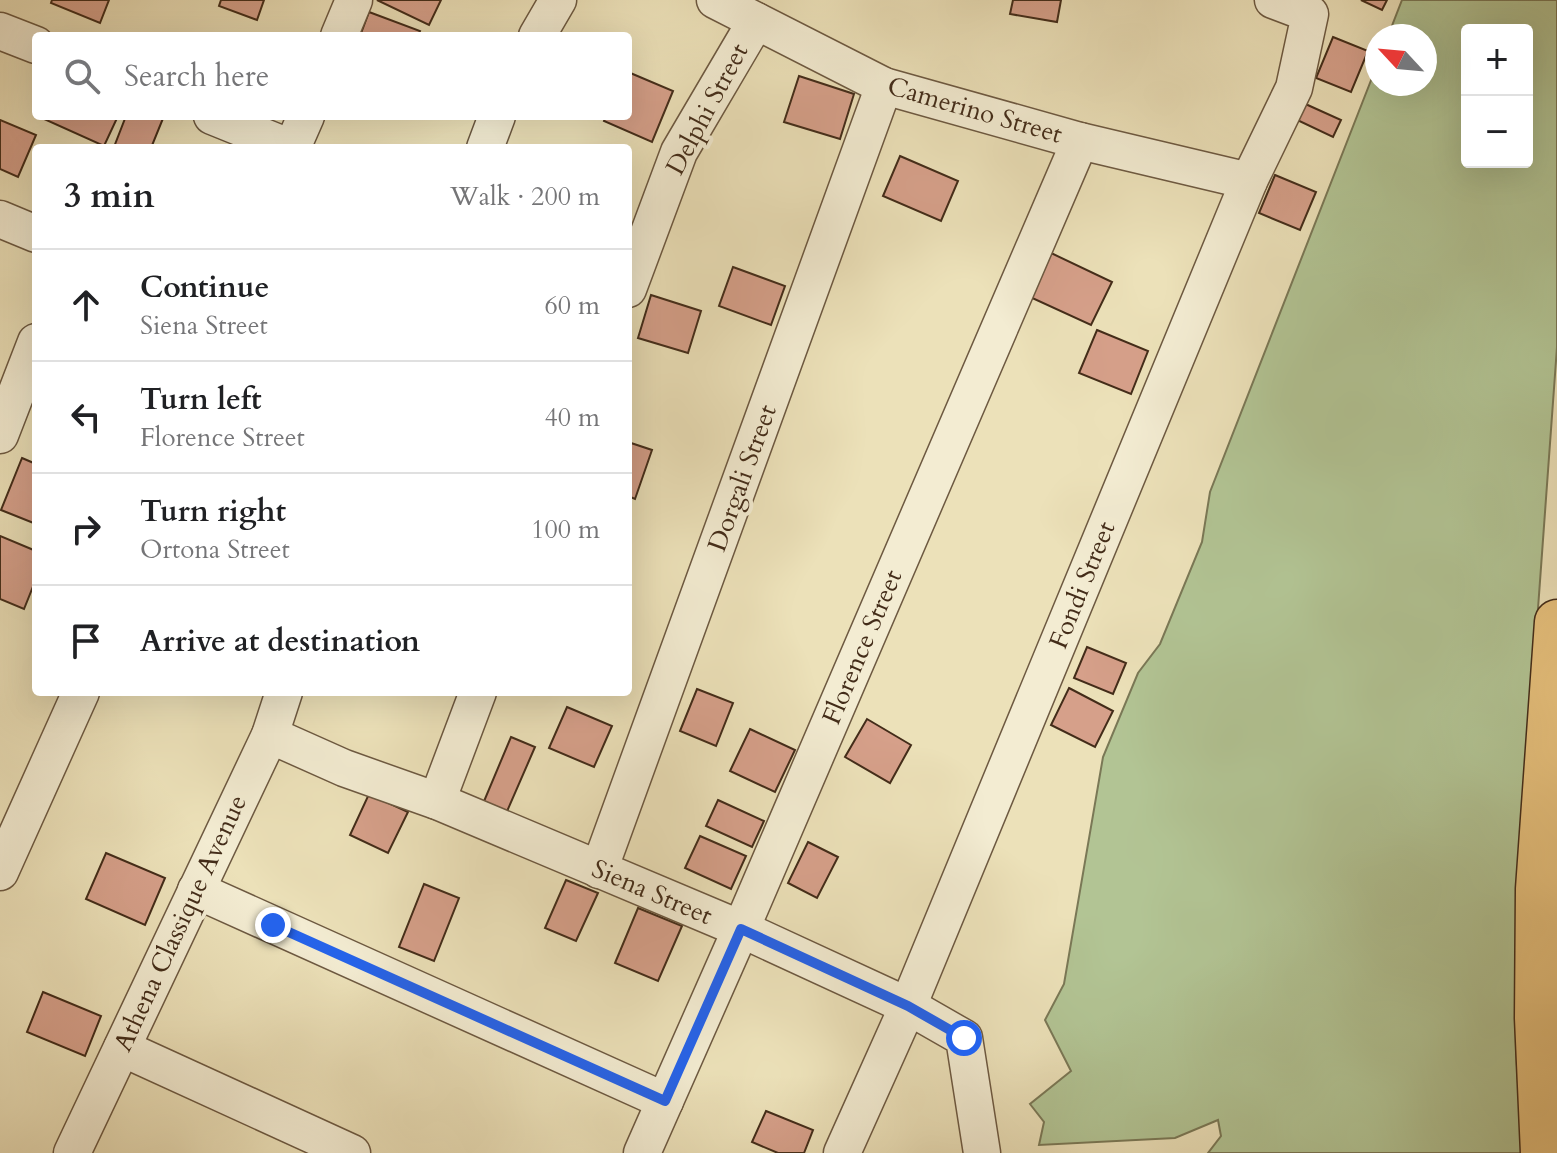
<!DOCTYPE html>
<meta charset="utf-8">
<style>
:root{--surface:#fff;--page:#f2f2f2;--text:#202124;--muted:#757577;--line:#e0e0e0}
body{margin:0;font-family:Cardo,serif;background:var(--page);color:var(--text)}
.controls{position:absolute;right:24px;top:24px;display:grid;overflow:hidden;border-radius:8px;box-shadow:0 8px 32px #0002}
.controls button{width:72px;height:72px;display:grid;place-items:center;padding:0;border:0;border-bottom:2px solid var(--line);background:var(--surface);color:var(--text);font:40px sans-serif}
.compass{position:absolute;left:1365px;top:24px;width:72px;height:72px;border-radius:50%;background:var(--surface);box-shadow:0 8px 32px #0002;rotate:296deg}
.stop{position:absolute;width:24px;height:24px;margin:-18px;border:6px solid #2563eb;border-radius:50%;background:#fff}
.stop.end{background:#2563eb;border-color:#fff;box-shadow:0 2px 8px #0008}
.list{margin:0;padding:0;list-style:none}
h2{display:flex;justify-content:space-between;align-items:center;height:104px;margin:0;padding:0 32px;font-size:34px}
h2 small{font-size:26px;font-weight:400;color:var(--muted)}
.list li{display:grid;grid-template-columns:52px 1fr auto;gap:24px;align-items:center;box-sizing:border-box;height:112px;padding:0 32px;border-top:2px solid var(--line)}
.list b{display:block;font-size:30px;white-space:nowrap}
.list p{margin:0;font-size:26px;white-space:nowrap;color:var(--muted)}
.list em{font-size:26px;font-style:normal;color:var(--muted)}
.icon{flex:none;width:44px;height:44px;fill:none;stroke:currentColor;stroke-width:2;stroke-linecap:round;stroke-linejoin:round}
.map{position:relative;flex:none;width:1557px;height:1153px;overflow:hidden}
.search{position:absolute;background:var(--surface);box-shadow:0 8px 32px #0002;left:32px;top:32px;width:600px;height:88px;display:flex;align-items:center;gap:20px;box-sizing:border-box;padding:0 28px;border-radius:8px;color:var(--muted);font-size:30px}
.panel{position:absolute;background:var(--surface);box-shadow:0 8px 32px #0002;left:32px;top:144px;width:600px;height:552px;border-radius:8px}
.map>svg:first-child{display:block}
</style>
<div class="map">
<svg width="1557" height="1153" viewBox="0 0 1557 1153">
<rect width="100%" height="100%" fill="#ece1b9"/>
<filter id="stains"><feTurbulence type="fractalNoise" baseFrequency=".0025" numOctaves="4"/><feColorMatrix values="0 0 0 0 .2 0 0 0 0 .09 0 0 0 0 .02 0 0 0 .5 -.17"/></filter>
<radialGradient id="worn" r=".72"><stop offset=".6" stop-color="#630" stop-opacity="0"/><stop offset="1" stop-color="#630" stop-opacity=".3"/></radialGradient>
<path fill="#b2c494" stroke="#7a7856" stroke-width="2" fill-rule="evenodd" d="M1402,0H1557V347L1518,884L1515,971L1516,1050L1522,1153H1208L1221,1136L1218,1120L1175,1138L1039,1145L1044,1122L1030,1104L1071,1071L1045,1020L1064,984L1103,757L1138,673L1160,644L1202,542L1210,492L1377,65V84H1425V36H1388ZM1467,30H1527V162H1467Z"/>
<g fill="#d6a08a" stroke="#432c19" stroke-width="2">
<polygon points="52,0 109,0 100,23 51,3"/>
<polygon points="221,0 264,0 257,20 219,6"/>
<polygon points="377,0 441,0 429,25"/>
<polygon points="1013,0 1061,0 1057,22 1010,14"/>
<polygon points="1361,0 1387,0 1382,10"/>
<polygon points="369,12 420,31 418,36 360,36"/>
<polygon points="1333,37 1368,51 1351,92 1316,78"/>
<polygon points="628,72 673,91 652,142 604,121 606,116 628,116"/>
<polygon points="799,76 854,94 840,139 784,122"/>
<polygon points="1301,102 1341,120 1333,137 1293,118"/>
<polygon points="45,116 118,116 104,146 44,119"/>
<polygon points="126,116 164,116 151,148 114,147"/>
<polygon points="0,120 36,135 18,177 0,169"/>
<polygon points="900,156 958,181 941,221 883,196"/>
<polygon points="1275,175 1316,192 1300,230 1259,213"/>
<polygon points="1051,253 1112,282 1091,325 1030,297"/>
<polygon points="733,267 785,286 771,325 719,306"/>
<polygon points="651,295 701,311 688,353 638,338"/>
<polygon points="1097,330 1148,351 1131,394 1079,373"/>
<polygon points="628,442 652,450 635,499 628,496"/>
<polygon points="22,458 36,464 36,524 1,510"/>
<polygon points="0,536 36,551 36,579 24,609 0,599"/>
<polygon points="1087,647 1126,663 1113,694 1074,678"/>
<polygon points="1069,688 1113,711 1095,747 1051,725"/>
<polygon points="697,689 733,703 716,746 680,731"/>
<polygon points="567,707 612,726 594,767 549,748"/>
<polygon points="867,719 911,745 890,783 845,757"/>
<polygon points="750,729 795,750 775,792 730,771"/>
<polygon points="511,737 535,747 505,816 482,806"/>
<polygon points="369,794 408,812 388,853 350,835"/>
<polygon points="718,800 764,821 752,847 706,826"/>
<polygon points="700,836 746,856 731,889 685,868"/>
<polygon points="808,842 838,857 817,898 788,883"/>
<polygon points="106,853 165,878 145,925 86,899"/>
<polygon points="566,880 598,893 576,941 545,928"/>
<polygon points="424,884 459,898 434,961 399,947"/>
<polygon points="638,908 682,926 658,981 615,963"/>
<polygon points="43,992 101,1016 85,1056 27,1032"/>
<polygon points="766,1111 813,1130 804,1153 778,1153 752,1142"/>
</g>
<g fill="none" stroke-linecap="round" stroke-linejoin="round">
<defs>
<g id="minor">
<polyline points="715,0 884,86 1080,141 1249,181"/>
<polyline points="0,31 36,45"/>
<polyline points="339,36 354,0"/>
<polyline points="537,36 558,0"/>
<polyline points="212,116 291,148"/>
<polyline points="292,148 306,116"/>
<polyline points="485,148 497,116"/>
<polyline points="0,219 36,234"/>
<polyline points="628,289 679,152 756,21"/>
<polyline points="0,435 36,342"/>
<polyline points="270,735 344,768 437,801 741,929 908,1006 964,1038 982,1153"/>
<polyline points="437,801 478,692"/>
<polyline points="599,870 884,86"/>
<polyline points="0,872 81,692"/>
<polyline points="196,890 665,1101"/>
<polyline points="122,1048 352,1153"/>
<polyline points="72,1153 270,735 284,692"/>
<polyline points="642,1153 741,929 1080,141"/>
<polyline points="842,1153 908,1006 1249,181 1294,88 1310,14 1273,0"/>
</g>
<polyline id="major" points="1543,1153 1537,1018 1538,889 1557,622"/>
</defs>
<use href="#minor" stroke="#6d5941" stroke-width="39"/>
<use href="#major" stroke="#432c19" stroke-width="47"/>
<use href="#minor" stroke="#f3ecd2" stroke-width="36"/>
<use href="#major" stroke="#e6c07c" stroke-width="44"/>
</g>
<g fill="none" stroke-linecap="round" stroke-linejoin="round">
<polyline stroke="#2563eb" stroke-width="10" points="273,925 665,1101 741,929 908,1006 964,1038"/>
</g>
<g text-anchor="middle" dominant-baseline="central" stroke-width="8" stroke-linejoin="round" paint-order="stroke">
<g font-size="26" fill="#432c19" stroke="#f3ecd2">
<text transform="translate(707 109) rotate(-62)">Delphi Street</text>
<text transform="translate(975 110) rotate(16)">Camerino Street</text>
<text transform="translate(742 478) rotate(-70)">Dorgali Street</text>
<text transform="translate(1082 585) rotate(-68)">Fondi Street</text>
<text transform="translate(862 647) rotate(-67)">Florence Street</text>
<text transform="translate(652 892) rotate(23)">Siena Street</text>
<text transform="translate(180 923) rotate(-65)">Athena Classique Avenue</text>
</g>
</g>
<rect width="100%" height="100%" filter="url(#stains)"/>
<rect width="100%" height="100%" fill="url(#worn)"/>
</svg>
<div class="controls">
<button>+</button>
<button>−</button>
</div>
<svg class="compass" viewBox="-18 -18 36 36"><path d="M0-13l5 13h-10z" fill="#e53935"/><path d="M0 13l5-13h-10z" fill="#757577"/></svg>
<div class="stop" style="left:964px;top:1038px"></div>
<div class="stop end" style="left:273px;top:925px"></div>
<div class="search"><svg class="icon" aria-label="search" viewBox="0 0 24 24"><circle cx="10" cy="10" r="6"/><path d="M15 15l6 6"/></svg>Search here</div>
<section class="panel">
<h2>3 min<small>Walk · 200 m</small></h2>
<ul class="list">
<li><svg class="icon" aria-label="ahead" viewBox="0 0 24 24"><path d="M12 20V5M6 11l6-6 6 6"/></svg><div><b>Continue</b><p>Siena Street</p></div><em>60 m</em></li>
<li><svg class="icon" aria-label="left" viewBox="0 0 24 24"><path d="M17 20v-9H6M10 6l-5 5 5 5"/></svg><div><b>Turn left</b><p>Florence Street</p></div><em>40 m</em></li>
<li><svg class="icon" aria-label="right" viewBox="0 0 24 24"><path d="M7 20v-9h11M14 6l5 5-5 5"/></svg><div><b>Turn right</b><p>Ortona Street</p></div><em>100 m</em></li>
<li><svg class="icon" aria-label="arrive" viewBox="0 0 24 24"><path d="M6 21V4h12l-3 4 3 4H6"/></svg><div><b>Arrive at destination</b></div></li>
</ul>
</section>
</div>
